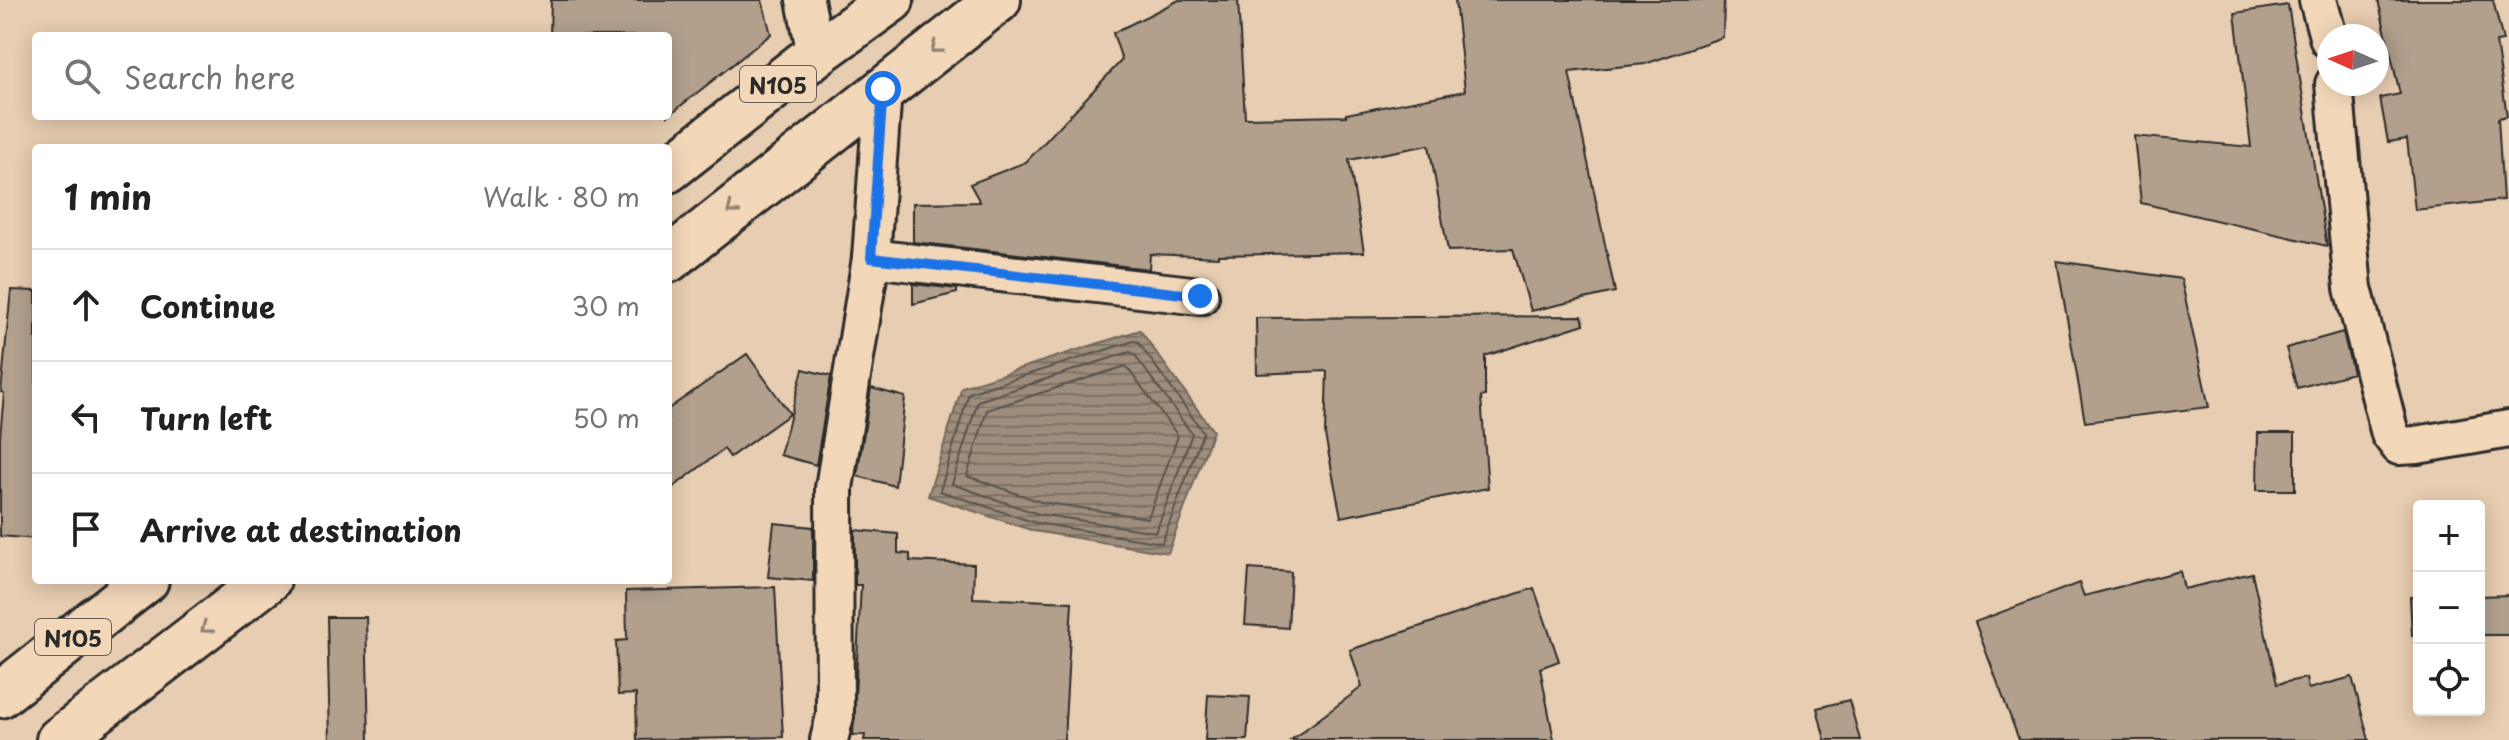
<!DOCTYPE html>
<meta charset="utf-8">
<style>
:root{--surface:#fff;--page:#f2f2f2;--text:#202124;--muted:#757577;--line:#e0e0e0}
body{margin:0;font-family:"Playpen Sans",sans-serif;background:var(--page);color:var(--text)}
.controls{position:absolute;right:24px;bottom:24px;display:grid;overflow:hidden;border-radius:8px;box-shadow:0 4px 20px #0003}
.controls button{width:72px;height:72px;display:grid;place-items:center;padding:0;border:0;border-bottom:2px solid var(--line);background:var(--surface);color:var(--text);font:40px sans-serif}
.compass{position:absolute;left:2317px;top:24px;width:72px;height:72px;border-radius:50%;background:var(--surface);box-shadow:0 4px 20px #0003;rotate:273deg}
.stop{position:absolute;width:24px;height:24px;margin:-18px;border:6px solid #1a73e8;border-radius:50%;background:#fff}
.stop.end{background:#1a73e8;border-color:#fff;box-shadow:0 2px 8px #0008}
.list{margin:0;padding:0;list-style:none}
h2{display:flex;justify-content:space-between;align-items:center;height:104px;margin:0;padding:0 32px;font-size:34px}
h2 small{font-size:26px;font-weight:400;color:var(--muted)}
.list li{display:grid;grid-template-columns:52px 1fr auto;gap:24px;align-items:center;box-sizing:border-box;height:112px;padding:0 32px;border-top:2px solid var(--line)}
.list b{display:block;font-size:30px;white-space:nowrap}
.list em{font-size:26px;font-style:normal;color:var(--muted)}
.icon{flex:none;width:44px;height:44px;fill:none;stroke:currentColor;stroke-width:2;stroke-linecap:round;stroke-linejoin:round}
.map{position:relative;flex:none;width:2509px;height:740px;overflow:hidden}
.search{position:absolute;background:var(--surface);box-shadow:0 4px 20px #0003;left:32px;top:32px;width:640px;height:88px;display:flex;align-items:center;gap:20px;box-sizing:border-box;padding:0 28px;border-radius:8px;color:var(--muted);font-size:30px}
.panel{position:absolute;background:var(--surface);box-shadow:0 4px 20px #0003;left:32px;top:144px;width:640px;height:440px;border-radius:8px}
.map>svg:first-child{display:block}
</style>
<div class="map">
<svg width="2509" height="740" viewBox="0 0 2509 740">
<defs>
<pattern id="water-rules" width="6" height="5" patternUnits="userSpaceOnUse" patternTransform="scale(2)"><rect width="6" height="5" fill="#9c8d7b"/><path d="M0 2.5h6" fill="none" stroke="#7f7365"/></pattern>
</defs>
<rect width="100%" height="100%" fill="#e7cdb1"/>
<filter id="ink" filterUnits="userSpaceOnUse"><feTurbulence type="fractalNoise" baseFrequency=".0125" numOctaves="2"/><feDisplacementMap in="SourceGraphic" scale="16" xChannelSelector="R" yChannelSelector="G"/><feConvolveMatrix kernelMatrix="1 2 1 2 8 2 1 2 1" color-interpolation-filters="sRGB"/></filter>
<g filter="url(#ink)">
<polygon fill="url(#water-rules)" stroke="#6f665b" stroke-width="2" points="1140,330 1213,431 1168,553 1034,531 928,496 962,387"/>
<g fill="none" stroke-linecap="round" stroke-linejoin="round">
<g stroke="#58524b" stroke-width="2">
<polygon points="1134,341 1138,342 1203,432 1162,543 1036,523 940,491 969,393"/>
<polygon points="1130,352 1134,354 1192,434 1156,532 1038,514 952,484 978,401"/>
<polygon points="1126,366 1178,436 1148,518 1041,502 967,476 987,410"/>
</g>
</g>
<g fill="#b2a08c" stroke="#2b2b2b" stroke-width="2">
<polygon points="551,0 762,0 771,34 668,116 668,36 550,36"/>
<polygon points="1179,0 1238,0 1245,118 1346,116 1346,114 1465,91 1455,0 1724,0 1723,37 1645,64 1569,72 1615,292 1531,311 1513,249 1448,251 1429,145 1349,160 1364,252 1218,255 1218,257 1150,254 1149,269 913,242 913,203 980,202 970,184 1026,162 1122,60 1113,33"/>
<polygon points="2378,0 2493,0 2503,41 2496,42 2507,116 2498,118 2503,200 2415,210 2407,139 2388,142 2380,98 2400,94"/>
<polygon points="2288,5 2327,246 2141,203 2134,136 2251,147 2235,13"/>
<polygon points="2057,261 2181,279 2209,407 2085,422"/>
<polygon points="913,284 957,289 957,293 913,304"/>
<polygon points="11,290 36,291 36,539 0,536 0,437 4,393 1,392"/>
<polygon points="1582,316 1584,324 1485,356 1485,396 1481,397 1488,488 1341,517 1325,435 1327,371 1257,374 1256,318"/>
<polygon points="2343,332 2353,373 2297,388 2286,348"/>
<polygon points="747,354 790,414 730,457 724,449 668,491 668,409"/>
<polygon points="803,369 831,376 816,465 780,455"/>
<polygon points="871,388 905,397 895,486 857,476"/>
<polygon points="2258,433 2295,433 2295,490 2257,490"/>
<polygon points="774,523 813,527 813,581 768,577"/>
<polygon points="855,530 898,534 898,553 910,554 910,561 974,564 973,598 1072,602 1064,740 864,740 865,735 853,735 861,585 855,585"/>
<polygon points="1249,569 1291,572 1288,628 1245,625"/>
<polygon points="2180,571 2184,589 2252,573 2277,684 2306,678 2308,689 2352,677 2369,740 2019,740 1975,622 2079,583 2084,596"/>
<polygon points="775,587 783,737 637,740 636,694 618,695 616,641 627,640 626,591"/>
<polygon points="1534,588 1559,661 1540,668 1554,740 1291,740 1362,687 1350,650"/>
<polygon points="2509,595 2509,635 2479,635 2479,596"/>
<polygon points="2410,597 2419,597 2419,635 2412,635"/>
<polygon points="327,617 366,617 369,740 330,740"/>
<polygon points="1208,695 1250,697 1247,740 1205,740"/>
<polygon points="1849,700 1860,740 1825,740 1817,708"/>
</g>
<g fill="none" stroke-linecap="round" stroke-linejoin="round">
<defs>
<g id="minor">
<polyline points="805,0 816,54"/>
<polyline points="2318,0 2329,40"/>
<polyline points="2334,84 2353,288 2390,434 2399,446 2417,445 2509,429"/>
<polyline points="871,258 1200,296"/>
<polyline points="829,740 835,716 834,488 871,258 883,89"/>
</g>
<g id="trunk">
<polyline points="668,170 816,54 891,0"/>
<polyline points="668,260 998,0"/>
<polyline points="0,695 146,580"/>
<polyline points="59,740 268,580"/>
</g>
</defs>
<use href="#minor" stroke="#2b2b2b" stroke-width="42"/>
<use href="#trunk" stroke="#2b2b2b" stroke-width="50"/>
<use href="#minor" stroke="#f3d7b9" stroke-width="36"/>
<use href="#trunk" stroke="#f3d7b9" stroke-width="44"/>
</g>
<defs><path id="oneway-chevron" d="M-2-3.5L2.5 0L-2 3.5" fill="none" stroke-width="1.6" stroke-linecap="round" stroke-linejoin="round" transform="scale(2)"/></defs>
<g stroke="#8f8172">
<use href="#oneway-chevron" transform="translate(936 48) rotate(142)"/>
<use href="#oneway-chevron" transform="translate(732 209) rotate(141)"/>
<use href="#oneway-chevron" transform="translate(206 628) rotate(143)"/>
</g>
</g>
<g fill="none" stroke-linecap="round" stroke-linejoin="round" filter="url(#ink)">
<polyline stroke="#1a73e8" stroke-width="10" points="883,89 871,258 1200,296"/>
</g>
<g text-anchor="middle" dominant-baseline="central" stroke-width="8" stroke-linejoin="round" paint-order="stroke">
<g fill="#f3d7b9" stroke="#675f56" stroke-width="2">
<rect x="740" y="66" width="76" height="36" rx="6"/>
<rect x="35" y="619" width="76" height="36" rx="6"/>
</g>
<g font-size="22" font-weight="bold" fill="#2b2b2b">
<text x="778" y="84">N105</text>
<text x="73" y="637">N105</text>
</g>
</g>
</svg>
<div class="controls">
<button>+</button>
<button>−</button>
<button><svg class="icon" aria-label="locate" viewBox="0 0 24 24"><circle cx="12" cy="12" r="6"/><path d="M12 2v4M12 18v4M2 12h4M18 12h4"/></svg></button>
</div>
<svg class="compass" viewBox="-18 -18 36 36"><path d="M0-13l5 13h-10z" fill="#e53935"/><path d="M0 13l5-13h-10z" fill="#757577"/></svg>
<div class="stop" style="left:883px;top:89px"></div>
<div class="stop end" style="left:1200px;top:296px"></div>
<div class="search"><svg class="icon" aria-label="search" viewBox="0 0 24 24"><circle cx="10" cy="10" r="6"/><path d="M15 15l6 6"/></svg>Search here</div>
<section class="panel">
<h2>1 min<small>Walk · 80 m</small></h2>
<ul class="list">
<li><svg class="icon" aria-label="ahead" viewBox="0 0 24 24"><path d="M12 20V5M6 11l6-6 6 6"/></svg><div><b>Continue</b></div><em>30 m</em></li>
<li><svg class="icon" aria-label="left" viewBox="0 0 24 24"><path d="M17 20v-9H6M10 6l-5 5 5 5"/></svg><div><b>Turn left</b></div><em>50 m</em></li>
<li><svg class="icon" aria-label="arrive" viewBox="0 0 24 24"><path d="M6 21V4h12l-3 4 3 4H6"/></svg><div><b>Arrive at destination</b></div></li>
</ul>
</section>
</div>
